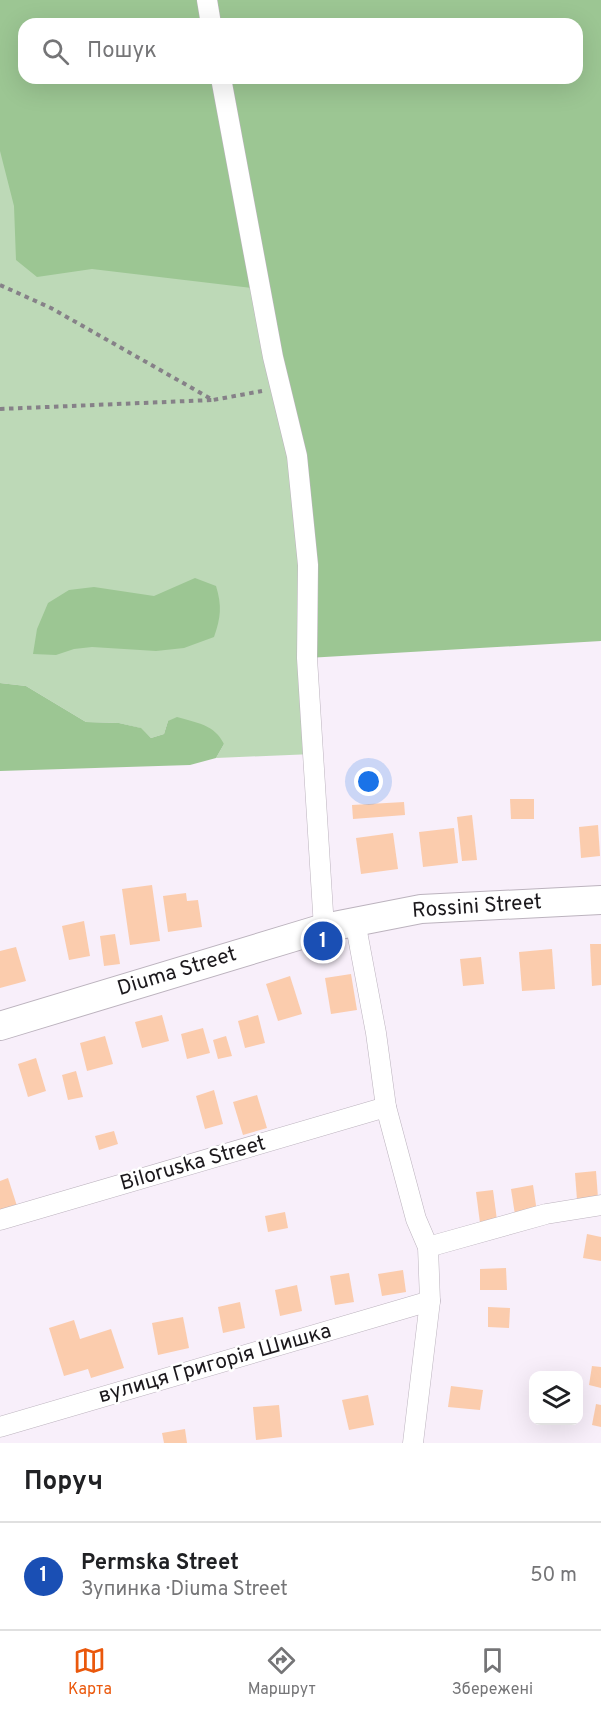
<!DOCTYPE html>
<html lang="uk">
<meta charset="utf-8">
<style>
:root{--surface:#fff;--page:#f2f2f2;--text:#202124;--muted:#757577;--line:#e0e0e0;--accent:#ea580c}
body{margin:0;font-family:Overpass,sans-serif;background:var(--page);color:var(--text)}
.controls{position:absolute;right:18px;bottom:18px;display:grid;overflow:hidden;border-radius:12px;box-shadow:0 6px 24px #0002}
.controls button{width:54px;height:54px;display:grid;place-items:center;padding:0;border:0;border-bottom:2px solid var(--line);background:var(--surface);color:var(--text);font:30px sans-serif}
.you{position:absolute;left:369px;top:782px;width:21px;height:21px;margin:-15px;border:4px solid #fff;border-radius:50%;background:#1a73e8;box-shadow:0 0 0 9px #1a73e833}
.badge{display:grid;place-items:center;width:39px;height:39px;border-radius:50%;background:var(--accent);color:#fff;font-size:20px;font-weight:700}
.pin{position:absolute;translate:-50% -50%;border:3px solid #fff;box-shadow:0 2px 6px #0006}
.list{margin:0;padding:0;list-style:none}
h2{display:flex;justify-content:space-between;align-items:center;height:78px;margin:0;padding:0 24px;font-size:26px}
h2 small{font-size:20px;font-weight:400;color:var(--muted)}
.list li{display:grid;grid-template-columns:39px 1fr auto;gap:18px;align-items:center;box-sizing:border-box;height:108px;padding:0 24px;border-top:2px solid var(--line)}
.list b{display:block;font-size:22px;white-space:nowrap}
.list p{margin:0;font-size:20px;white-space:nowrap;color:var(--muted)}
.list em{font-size:20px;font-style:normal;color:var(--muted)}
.icon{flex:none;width:33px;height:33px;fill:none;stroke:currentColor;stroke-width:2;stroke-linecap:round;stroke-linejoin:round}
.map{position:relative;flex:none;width:601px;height:1443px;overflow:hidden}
.search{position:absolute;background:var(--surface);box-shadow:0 6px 24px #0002;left:18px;right:18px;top:18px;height:66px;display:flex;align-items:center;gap:15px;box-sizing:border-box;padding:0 21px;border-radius:18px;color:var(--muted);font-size:22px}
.sheet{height:186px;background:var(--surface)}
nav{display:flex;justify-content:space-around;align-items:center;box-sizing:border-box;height:84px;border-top:2px solid var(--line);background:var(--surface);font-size:16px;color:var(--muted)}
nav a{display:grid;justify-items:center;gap:3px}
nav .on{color:var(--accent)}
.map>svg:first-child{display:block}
</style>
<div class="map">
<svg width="601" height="1443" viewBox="0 0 601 1443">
<rect width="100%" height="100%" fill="#f8effa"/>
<polygon fill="#bdd9b7" points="0,0 24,24 24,78 221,78 297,456 313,754 216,758 224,744 168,721 164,734 151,738 140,728 119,723 86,722 26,686 0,683"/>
<g fill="#9cc693" fill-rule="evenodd">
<path d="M0,0H601V641L307,658L308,565L260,289L92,269L37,277L16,260L14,206L0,151ZM24,24H577V78H24Z"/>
<path d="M195,578L216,586C222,606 221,617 214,637L184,648L156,651L92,647L74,649L56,655L33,654L37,629L48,603L69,590L94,587L154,596Z"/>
<path d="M0,683L26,686L86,722L119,723L141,728L151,738L164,734L168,721L177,717C197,723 214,724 224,744L216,758L190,765L0,771Z"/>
</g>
<g fill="#fbccad">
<polygon points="510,799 534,799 534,819 511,819"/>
<polygon points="404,802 405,815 353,819 352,805"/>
<polygon points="472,815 477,860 462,861 457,817"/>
<polygon points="598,825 600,856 581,858 579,827"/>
<polygon points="454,828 458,863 423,867 419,832"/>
<polygon points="393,833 398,869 361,874 356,838"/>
<polygon points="152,885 160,941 130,945 122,889"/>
<polygon points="186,893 187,901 198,900 202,927 168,932 163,896"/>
<polygon points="84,921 90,956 69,960 62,926"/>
<polygon points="115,934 120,964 104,966 100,936"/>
<polygon points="590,944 601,944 601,985 592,986"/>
<polygon points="16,947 26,981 0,988 0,951"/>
<polygon points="552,949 555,989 522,991 519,952"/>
<polygon points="481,957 484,984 463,986 460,959"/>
<polygon points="351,974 357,1010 331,1014 325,978"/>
<polygon points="290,976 302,1014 278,1021 266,984"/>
<polygon points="162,1015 169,1041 142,1048 135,1022"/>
<polygon points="258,1015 265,1043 245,1048 238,1021"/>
<polygon points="203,1028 210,1053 187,1059 181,1034"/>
<polygon points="105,1036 113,1064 87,1071 80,1043"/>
<polygon points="226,1036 232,1056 218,1059 213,1040"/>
<polygon points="36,1058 46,1091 28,1097 18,1064"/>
<polygon points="76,1071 83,1097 68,1100 62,1075"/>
<polygon points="214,1090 223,1124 205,1129 196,1096"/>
<polygon points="257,1095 267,1128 243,1135 233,1102"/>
<polygon points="114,1131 118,1144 99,1150 95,1136"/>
<polygon points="596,1171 598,1198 577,1200 575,1173"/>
<polygon points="8,1178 17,1206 0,1211 0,1181"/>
<polygon points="533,1185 537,1212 515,1215 511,1189"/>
<polygon points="493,1190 497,1220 480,1223 476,1192"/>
<polygon points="285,1212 288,1228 268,1232 265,1216"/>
<polygon points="587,1234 601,1237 601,1261 583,1258"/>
<polygon points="506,1268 507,1290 480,1290 480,1269"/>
<polygon points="403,1270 406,1292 382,1296 378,1274"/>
<polygon points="349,1273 354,1302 335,1305 330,1276"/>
<polygon points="297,1285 302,1311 280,1316 275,1290"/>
<polygon points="240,1302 245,1328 223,1333 218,1307"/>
<polygon points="488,1307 510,1308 509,1328 488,1327"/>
<polygon points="183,1317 189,1348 158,1355 152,1323"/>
<polygon points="74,1320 80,1339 111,1329 124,1368 91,1378 88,1369 64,1376 49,1328"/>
<polygon points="592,1366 601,1367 601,1388 589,1385"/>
<polygon points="451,1386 483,1390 480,1410 448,1407"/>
<polygon points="368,1395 374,1425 349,1430 342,1400"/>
<polygon points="596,1404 601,1405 601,1427 592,1425"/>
<polygon points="279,1405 282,1437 256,1440 253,1407"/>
<polygon points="185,1429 187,1443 164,1443 162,1433"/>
</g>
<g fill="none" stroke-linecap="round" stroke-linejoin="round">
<defs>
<g id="street">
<polyline points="207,0 211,24"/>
<polyline points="221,78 273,357 297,456 308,565 307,658 324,928"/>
<polyline points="355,921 376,1033 386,1107 416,1219 428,1247 430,1301 413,1443"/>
<polyline points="0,1220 386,1107"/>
<polyline points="428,1247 546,1214 601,1205"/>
<polyline points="0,1427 430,1301"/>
</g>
<polyline id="secondary" points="0,1026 324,928 421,909 601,900"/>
</defs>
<use href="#street" stroke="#bcb3be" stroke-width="21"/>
<use href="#secondary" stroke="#bcb3be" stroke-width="30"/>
<g stroke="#868188" stroke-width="4" stroke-dasharray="4.5 4.5" stroke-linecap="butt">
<polyline points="0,285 51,308 213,400 262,391"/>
<polyline points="0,409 212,400"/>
</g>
<use href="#street" stroke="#fff" stroke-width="20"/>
<use href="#secondary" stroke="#fff" stroke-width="28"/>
</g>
<g text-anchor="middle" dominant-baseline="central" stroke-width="5" stroke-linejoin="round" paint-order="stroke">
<g font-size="21" fill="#1b181c" stroke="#fff">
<text transform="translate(477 907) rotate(-4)">Rossini Street</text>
<text transform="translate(177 972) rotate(-17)">Diuma Street</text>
<text transform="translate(193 1164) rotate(-16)">Biloruska Street</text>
<text transform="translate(215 1364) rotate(-16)">вулиця Григорія Шишка</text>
</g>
</g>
</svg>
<div class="controls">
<button><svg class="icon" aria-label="layers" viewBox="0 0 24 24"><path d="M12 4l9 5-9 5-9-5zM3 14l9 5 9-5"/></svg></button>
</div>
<div class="you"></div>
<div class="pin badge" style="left:323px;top:941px;background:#1a4fb4">1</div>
<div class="search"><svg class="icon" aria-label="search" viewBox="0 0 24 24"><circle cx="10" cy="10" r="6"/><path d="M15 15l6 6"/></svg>Пошук</div>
</div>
<section class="sheet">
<h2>Поруч<small></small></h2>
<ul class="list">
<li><span class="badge" style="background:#1a4fb4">1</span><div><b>Permska Street</b><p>Зупинка · Diuma Street</p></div><em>50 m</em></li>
</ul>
</section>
<nav>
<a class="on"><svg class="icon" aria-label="map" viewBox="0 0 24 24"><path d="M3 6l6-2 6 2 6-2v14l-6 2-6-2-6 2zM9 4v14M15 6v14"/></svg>Карта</a>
<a><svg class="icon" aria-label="directions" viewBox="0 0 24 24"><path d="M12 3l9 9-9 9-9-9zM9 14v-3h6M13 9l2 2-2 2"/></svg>Маршрут</a>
<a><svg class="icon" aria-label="saved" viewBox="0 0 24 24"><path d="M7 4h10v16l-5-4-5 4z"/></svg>Збережені</a>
</nav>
